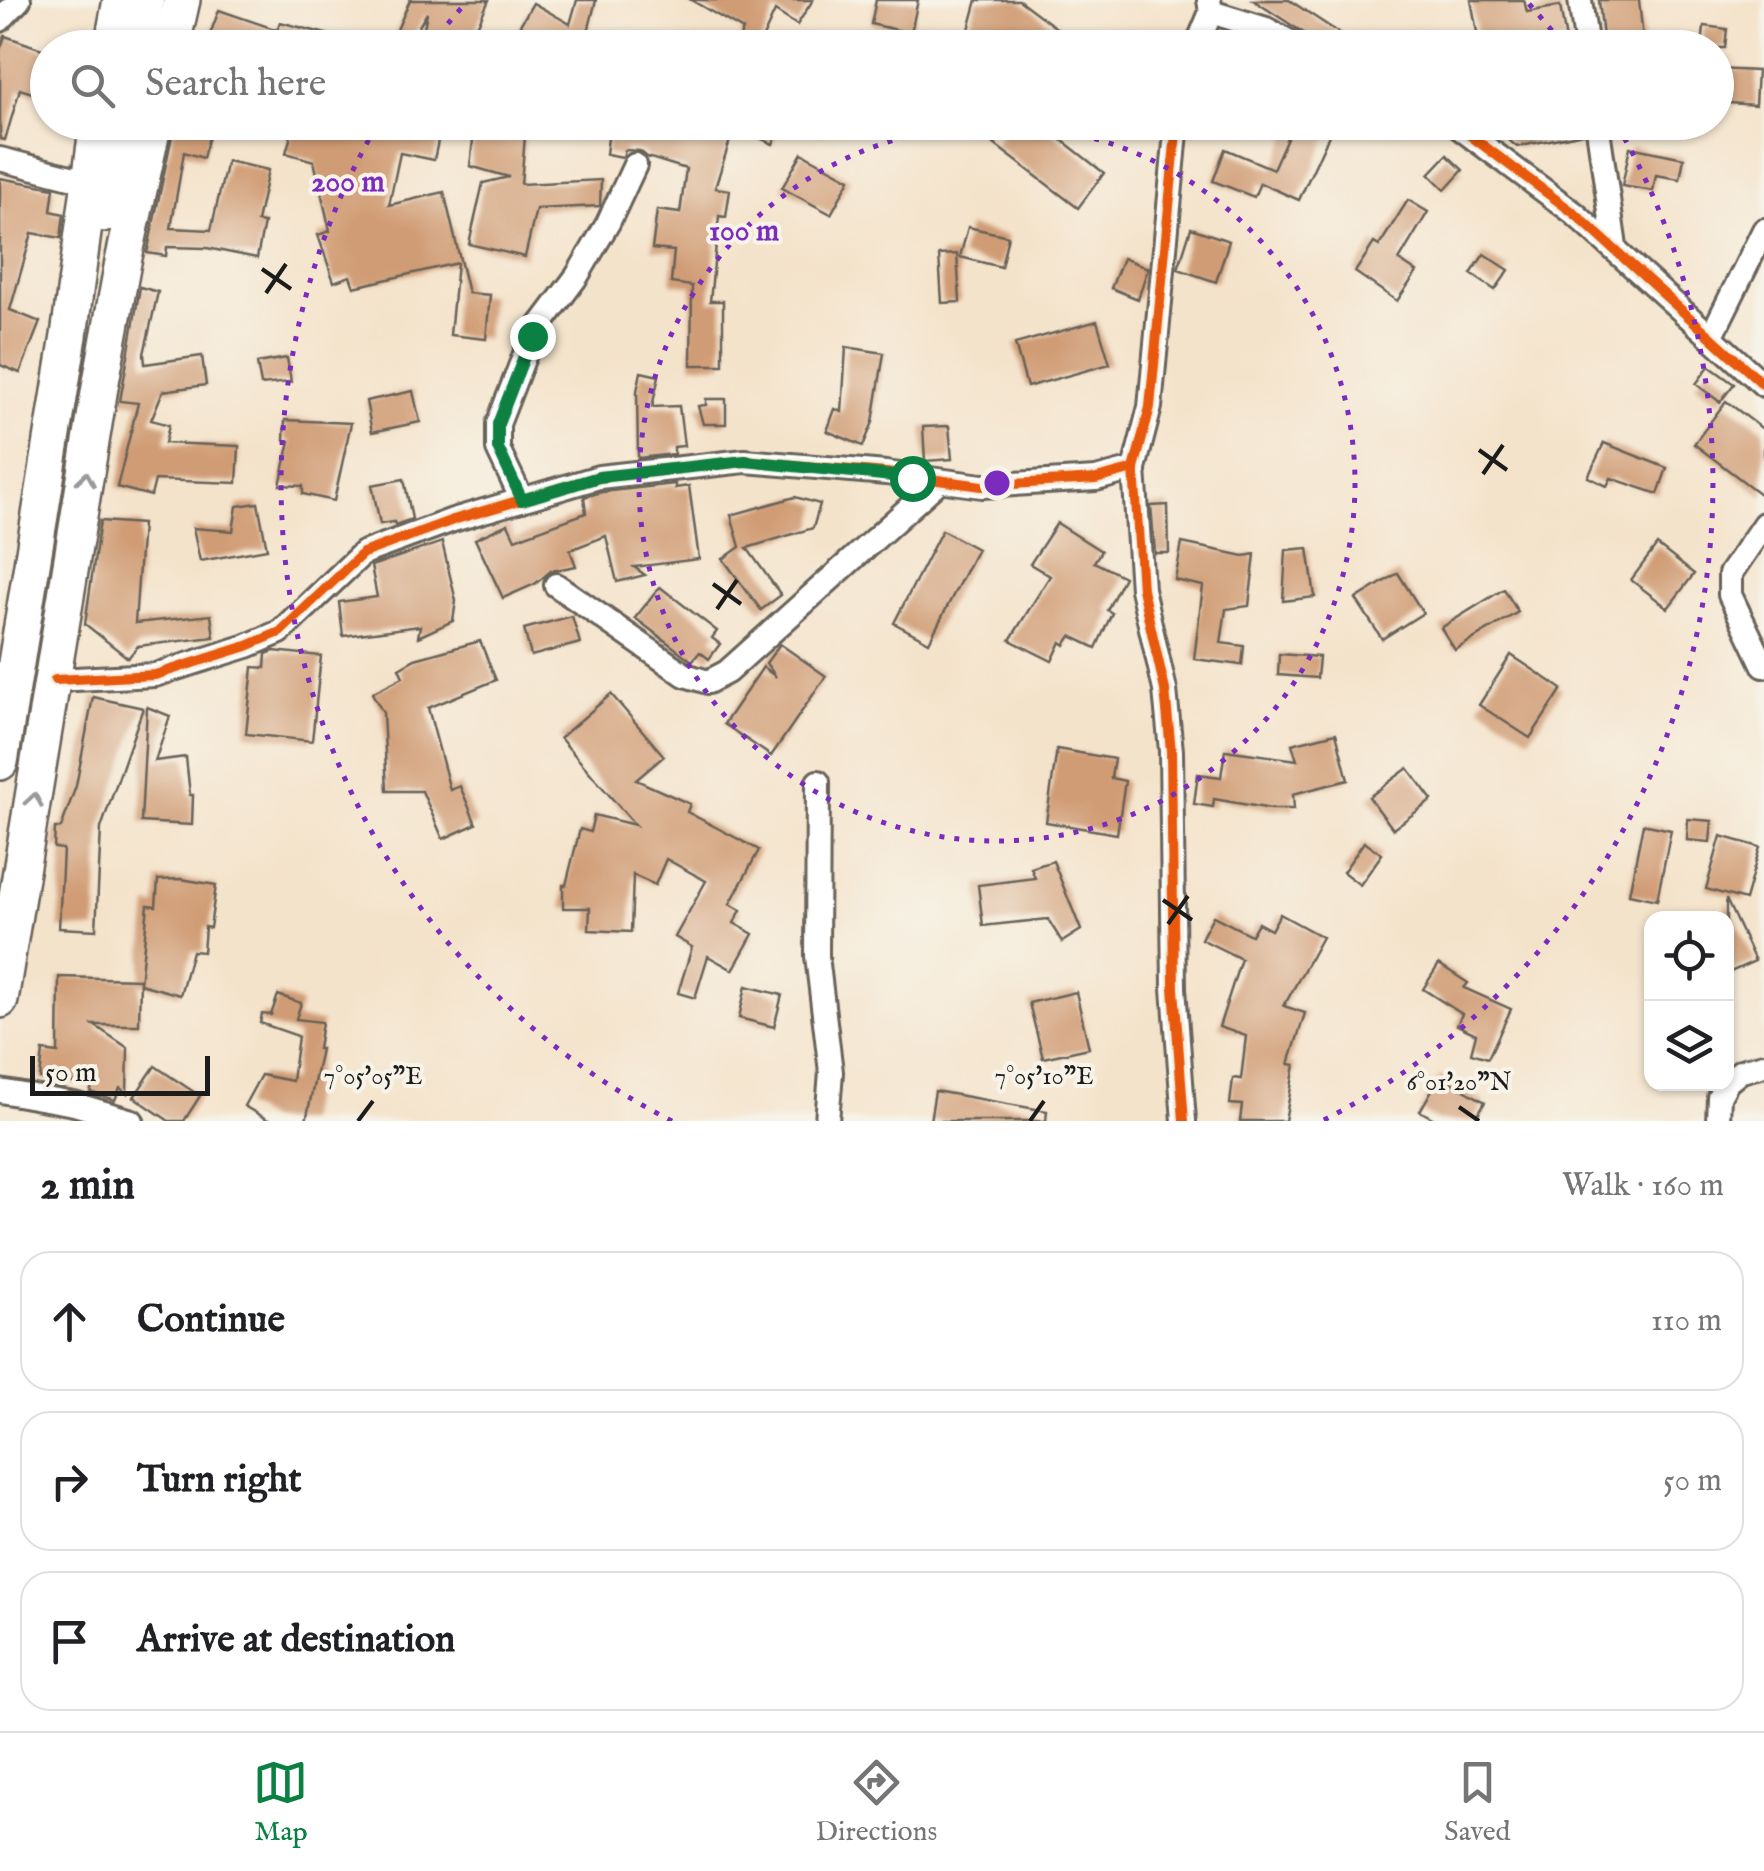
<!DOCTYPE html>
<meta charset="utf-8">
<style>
:root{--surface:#fff;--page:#f2f2f2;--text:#202124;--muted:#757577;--line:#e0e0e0;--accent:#0b8043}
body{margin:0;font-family:"IM FELL English",serif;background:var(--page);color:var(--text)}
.controls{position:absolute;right:30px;bottom:30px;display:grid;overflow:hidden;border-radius:20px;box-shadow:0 2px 8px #0004}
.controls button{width:90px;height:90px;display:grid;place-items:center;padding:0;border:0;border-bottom:2px solid var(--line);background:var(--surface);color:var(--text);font:50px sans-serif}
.scale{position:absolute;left:30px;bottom:25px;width:180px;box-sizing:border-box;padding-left:10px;border:5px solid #1c1c1c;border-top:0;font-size:28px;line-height:35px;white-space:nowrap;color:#1c1c1c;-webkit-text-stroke:8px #f7f3e8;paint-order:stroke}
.stop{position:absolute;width:30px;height:30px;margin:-22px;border:8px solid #0b8043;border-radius:50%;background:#fff}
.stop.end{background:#0b8043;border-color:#fff;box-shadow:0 2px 10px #0008}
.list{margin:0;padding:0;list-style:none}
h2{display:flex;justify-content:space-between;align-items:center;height:130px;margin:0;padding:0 40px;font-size:42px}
h2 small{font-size:32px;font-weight:400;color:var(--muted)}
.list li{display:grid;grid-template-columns:65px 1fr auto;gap:30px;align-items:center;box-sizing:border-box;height:140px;margin:0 20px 20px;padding:0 20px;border:2px solid var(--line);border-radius:30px}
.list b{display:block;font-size:38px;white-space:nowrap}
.list em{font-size:32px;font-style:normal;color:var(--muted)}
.icon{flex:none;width:55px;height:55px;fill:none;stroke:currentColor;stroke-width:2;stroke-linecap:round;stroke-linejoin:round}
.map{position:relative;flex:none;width:1764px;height:1121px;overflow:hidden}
.search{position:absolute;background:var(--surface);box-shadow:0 2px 8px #0004;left:30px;right:30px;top:30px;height:110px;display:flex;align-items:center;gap:25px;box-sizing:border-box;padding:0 35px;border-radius:55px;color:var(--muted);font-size:38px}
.sheet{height:610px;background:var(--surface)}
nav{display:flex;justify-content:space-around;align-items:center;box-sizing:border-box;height:140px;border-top:2px solid var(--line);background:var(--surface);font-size:28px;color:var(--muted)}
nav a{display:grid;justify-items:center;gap:5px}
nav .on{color:var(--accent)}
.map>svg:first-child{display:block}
</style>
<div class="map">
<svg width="1764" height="1121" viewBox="0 0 1764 1121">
<rect width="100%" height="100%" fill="#f7f3e8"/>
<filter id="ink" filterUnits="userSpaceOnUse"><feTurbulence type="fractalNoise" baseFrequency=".01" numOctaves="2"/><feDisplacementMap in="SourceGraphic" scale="20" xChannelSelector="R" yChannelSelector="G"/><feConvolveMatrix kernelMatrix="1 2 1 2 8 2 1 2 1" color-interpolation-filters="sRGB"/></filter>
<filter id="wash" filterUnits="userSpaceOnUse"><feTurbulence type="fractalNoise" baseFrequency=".0048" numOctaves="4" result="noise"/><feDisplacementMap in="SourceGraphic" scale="40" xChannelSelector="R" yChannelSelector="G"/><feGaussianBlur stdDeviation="2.25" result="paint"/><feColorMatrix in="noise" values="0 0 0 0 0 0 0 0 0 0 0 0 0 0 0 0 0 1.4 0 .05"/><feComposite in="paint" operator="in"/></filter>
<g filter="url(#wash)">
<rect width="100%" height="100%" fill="#f4e3cb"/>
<g id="blocks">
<g fill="#d09c75">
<polygon points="410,0 489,0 475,31 462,29 458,48 420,48 427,13 406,48 389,48"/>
<polygon points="577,0 596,0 584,48 529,48 533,39 517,30 533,3 570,24"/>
<polygon points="691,0 813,0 797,25 775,11 759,46 740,37 743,30"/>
<polygon points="876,0 918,0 911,33 871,24"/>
<polygon points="977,0 1019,0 1083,48 964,48"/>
<polygon points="1253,0 1289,0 1362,48 1327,48"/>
<polygon points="1471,0 1524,0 1527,12 1560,6 1566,40 1526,48 1480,48"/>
<polygon points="1599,0 1639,0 1644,48 1604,48"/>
<polygon points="219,10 277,30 280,22 353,41 352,48 205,48"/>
<polygon points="1704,26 1727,29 1725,48 1702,48"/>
<polygon points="5,36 48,51 35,94 20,89 5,140 0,139 0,50"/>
<polygon points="1716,69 1757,71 1755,105 1716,102"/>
<polygon points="175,122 213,122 203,158 184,152 171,228 211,230 227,161 268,170 257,222 264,223 257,258 207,248 167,247 166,256 147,253"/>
<polygon points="295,122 344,122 401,135 404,122 442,122 434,160 400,153 389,205 444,192 468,293 490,295 486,339 450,335 457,263 354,287 350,276 334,282 318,235 330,231 314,161 286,153"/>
<polygon points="610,122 672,122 730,140 715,188 730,190 726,217 719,216 710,301 723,301 723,365 691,365 692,286 671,283 674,251 652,249 657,210 680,213 686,169 647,157 640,151 625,150 623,157 606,154"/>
<polygon points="724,122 782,122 773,144"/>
<polygon points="1010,122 1039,122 1104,173 1078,208 994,144"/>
<polygon points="1294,122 1335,122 1299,200 1260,183 1254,197 1213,181 1225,149 1273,169"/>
<polygon points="1487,122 1582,122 1583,133 1517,147"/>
<polygon points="474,131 525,136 521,184 601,180 600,206 536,209 525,257 469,244 483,183 509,177 470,166"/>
<polygon points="1630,147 1684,158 1680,179 1656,175 1653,191 1622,186"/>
<polygon points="802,153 850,179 831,214 782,188"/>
<polygon points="1447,155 1463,170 1445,190 1429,174"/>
<polygon points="0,178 54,188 51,211 64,214 61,238 32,233 10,310 40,322 20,373 0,365"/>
<polygon points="1408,200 1428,212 1399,260 1417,272 1397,301 1355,272 1374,243 1379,246"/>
<polygon points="968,227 1008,236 1001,267 960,257"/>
<polygon points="1191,228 1229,241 1216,282 1178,269"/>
<polygon points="957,254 960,302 942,303 939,255"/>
<polygon points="1484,254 1509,270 1495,290 1471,274"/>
<polygon points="1123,258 1148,268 1138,299 1111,288"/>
<polygon points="140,287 158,292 144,354 145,364 202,356 206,385 163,391 151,420 169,425 165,443 239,446 237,483 155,480 151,496 117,487 138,403 120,401"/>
<polygon points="1097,321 1110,364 1027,387 1015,344"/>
<polygon points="846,347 884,353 873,422 863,446 827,431 835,409 842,412"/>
<polygon points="287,358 291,382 261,385 257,363"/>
<polygon points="1709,366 1734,384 1720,402 1696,384"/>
<polygon points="641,372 659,376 652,407 679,406 684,446 674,447 674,454 638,458 637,391"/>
<polygon points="413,391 420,422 372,432 366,401"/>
<polygon points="706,399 726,399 726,424 703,424 698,406 706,405"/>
<polygon points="1726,401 1764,430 1764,497 1694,444"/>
<polygon points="285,420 351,423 334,501 303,494 303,486 280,485 290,441 284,440"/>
<polygon points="949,426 952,459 925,461 923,427"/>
<polygon points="1604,443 1667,468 1658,494 1611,478 1607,486 1588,477"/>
<polygon points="404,479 412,519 395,525 394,522 380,524 372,485"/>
<polygon points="675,484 675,488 689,486 699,559 634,567 645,575 617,582 606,536 570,550 576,566 551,571 535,584 503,598 475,539 508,524 515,539 586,513 584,497 602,492"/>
<polygon points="795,497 820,504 813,528 747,548 781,595 761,610 723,559 740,547 731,515"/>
<polygon points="258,503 267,549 200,561 193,528 233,531 237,506"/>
<polygon points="1168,505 1169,553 1155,553 1151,506"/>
<polygon points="100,521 142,524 135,623 211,615 214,637 138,646 128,658 85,624"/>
<polygon points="1057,523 1101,551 1094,562 1124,577 1107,610 1112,613 1096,648 1071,636 1065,645 1061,642 1052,661 1010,640 1050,576 1030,564"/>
<polygon points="942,530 977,549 929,642 894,623"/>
<polygon points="442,542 456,601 453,621 418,637 420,626 343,636 339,602 377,597 371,566"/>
<polygon points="1182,543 1244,556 1255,554 1249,606 1226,609 1221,643 1244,646 1242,665 1194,659 1203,586 1175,580"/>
<polygon points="1657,545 1694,574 1668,608 1631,580"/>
<polygon points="1308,548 1315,597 1283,601 1286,550"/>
<polygon points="1398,573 1423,613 1382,639 1356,599"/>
<polygon points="660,587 717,631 712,638 720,644 709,659 700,652 692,661 635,618"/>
<polygon points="1504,589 1518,612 1455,650 1441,628"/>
<polygon points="572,616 580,643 531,656 524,629"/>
<polygon points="480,641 496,680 428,708 450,790 460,786 476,824 443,839 422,791 387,791 383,713 372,693 403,677 399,668 415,659"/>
<polygon points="780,644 826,676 771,756 724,724 763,667 776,677 766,663"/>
<polygon points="274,651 321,656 312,741 246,734 253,667 265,668 266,654"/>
<polygon points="1279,654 1319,657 1317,678 1278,675"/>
<polygon points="1511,655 1562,689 1530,738 1479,705"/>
<polygon points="611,694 664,756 636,780 690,804 687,812 759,850 730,904 741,910 734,923 753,934 733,970 708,956 695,998 678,993 692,947 675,937 706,881 666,859 655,885 633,875 631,932 589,930 590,908 563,908 563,885 566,885 580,829 590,832 594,815 635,825 560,738"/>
<polygon points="93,697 143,708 101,828 96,930 59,928 63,849 54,848 55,828 61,828 76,786"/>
<polygon points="147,707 170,716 155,761 186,757 190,795 193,795 192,825 141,822"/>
<polygon points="1336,733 1348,780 1293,794 1294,809 1271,809 1214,799 1213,807 1194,804 1198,774 1221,777 1225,750 1297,760 1292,744"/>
<polygon points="1057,749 1114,759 1111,778 1125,781 1117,834 1046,822"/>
<polygon points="1408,768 1432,800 1393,829 1369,797"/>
<polygon points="1688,819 1712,821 1710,842 1687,840"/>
<polygon points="1643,824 1671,830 1657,900 1629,894"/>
<polygon points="1721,836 1760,847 1745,900 1706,889"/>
<polygon points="1364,842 1382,854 1360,885 1343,872"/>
<polygon points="1053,861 1081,930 1062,942 1048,919 983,926 978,885 1035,878 1031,868"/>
<polygon points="181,879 216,885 210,928 205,927 203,952 192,951 180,995 140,984 148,905 156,906 158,880"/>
<polygon points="1726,899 1755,961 1726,974"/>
<polygon points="1280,914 1322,937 1284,1006 1305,1013 1289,1064 1295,1065 1285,1121 1240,1121 1242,1105 1230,1104 1233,1078 1241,1079 1246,1036 1219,1027 1241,959 1201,939 1213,916 1251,935 1258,923 1271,930"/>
<polygon points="1439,964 1468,983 1464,988 1511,1009 1488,1058 1471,1053 1476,1034 1457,1025 1462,1014 1423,989"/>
<polygon points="59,977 140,979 139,1025 94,1025 128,1048 127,1093 120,1088 115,1100 90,1092 93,1085 40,1079 43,1051 58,1053"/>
<polygon points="746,986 782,995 774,1027 739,1018"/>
<polygon points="1076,992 1089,1048 1043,1058 1029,1003"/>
<polygon points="278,995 301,1003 296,1019 322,1022 318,1049 321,1049 306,1121 270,1121 244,1106 261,1075 292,1081 298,1036 260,1023 262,1014 271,1015"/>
<polygon points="155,1066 200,1096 184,1121 169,1121 134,1097"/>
<polygon points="1440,1076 1485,1102 1474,1121 1438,1121 1420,1111"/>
<polygon points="935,1091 1047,1111 1046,1121 930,1121"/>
</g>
</g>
</g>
<g filter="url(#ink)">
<use href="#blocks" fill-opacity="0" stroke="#686259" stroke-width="2.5"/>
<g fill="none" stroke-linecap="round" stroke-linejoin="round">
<defs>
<g id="street">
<polyline points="1580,0 1587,48"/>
<polyline points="1211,12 1266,29 1301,48"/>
<polyline points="0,20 19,0"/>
<polyline points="1196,48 1211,12 1209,0"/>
<polyline points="1177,122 1150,407 1134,469 1142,589 1165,690 1171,751 1174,988 1184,1121"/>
<polyline points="1452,122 1574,213 1764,385"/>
<polyline points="1597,122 1615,247"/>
<polyline points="0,159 90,182"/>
<polyline points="1711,337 1764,230"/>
<polyline points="522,500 498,449 498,424 532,336 577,276 608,223 635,165"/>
<polyline points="1764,524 1730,574 1730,595 1764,666"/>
<polyline points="556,585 685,675 708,682 727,672 938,482"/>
<polyline points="55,680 155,675 247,646 280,632 363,553 453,520 599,477 745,461 886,473 982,486 1096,479 1134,469"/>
<polyline points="818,782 817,956 831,1072 827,1121"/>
<polyline points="1726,1083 1741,1071 1764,1065"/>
<polyline points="0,1091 74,1104 132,1121"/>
<polyline points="1718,1121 1719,1097 1726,1084"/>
</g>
<g id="primary">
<polyline points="112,48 121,0"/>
<polyline points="138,48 146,0"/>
<polyline points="171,48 182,0"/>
<polyline points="106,214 113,201 126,122"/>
<polyline points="0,762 69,336 98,122"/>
<polyline points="0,1000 100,387 123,262 154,122"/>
</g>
</defs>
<use href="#street" stroke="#686259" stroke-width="28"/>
<use href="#primary" stroke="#686259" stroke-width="40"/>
<use href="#street" stroke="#fff" stroke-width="22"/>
<use href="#primary" stroke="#fff" stroke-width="35"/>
<defs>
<g id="cycleway">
<polyline points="1177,122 1150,407 1134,469 1142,589 1165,690 1171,751 1174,988 1184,1121"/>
<polyline points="1452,122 1574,213 1764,385"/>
<polyline points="55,680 155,675 247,646 280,632 363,553 453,520 599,477 745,461 886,473 982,486 1096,479 1134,469"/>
</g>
</defs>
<use href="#cycleway" stroke="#f7f3e8" stroke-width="16"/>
<use href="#cycleway" stroke="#e8590c" stroke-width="10"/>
</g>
<defs><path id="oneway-chevron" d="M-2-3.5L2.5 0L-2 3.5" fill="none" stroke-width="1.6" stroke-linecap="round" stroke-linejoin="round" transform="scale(2.5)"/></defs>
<g stroke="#999">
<use href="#oneway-chevron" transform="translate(86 479) rotate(-81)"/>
<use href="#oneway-chevron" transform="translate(34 800) rotate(-80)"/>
</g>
</g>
<g fill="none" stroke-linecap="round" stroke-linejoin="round" filter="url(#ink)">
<polyline stroke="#0b8043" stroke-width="12" points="532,336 498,424 498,448 522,500 599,477 745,461 912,478"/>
</g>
<path fill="none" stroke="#1c1c1c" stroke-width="4" d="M262,269L291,289M266,293L286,264M1479,450L1507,470M1483,474L1503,445M713,584L741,604M717,609L737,580M1163,900L1192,920M1168,924L1188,896M1459,1107L1479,1121M358,1121L373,1101M1030,1121L1044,1101"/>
<g fill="none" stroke="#7b2cbf" stroke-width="5" stroke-dasharray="5 10">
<circle cx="997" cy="483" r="358"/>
<path d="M672 1121A716 716 0 0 1 377 125M429 47A716 716 0 0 1 465 4M1529 4A716 716 0 0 1 1565 47M1617 125A716 716 0 0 1 1322 1121"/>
</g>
<g font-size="25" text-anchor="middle" fill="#1c1c1c" stroke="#f7f3e8" stroke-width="8" stroke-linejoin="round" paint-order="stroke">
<text x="373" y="1084">7°05'05"E</text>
<text x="1044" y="1084">7°05'10"E</text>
<text x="1459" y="1090">6°01'20"N</text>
</g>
<circle cx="997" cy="483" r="15" fill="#7b2cbf" stroke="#f7f3e8" stroke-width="5"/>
<g font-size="30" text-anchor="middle" font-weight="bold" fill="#7b2cbf" stroke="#f7f3e8" stroke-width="8" stroke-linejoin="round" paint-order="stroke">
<text x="348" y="191">200 m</text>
<text x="744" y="240">100 m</text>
</g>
</svg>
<div class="controls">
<button><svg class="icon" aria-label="locate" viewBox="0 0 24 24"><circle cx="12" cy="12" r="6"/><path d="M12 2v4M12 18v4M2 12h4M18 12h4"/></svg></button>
<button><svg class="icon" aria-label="layers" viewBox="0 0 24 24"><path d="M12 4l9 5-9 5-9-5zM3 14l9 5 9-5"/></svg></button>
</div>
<div class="scale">50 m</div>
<div class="stop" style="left:912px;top:478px"></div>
<div class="stop end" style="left:532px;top:336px"></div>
<div class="search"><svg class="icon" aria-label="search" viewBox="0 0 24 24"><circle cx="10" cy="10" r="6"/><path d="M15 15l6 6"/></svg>Search here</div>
</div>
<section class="sheet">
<h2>2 min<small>Walk · 160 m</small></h2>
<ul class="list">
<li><svg class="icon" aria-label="ahead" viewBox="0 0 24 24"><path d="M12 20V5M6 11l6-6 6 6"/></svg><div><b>Continue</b></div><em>110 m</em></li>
<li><svg class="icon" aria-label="right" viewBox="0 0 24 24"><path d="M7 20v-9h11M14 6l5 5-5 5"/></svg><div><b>Turn right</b></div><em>50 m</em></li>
<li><svg class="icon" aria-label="arrive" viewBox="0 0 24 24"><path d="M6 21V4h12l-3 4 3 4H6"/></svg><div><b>Arrive at destination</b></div></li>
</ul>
</section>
<nav>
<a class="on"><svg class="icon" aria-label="map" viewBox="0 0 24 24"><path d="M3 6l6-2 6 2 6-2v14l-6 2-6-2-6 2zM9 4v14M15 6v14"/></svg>Map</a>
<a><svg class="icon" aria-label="directions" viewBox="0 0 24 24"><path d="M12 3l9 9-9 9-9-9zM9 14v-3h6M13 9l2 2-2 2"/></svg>Directions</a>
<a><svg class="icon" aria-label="saved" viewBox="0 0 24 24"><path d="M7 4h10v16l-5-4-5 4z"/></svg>Saved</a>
</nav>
